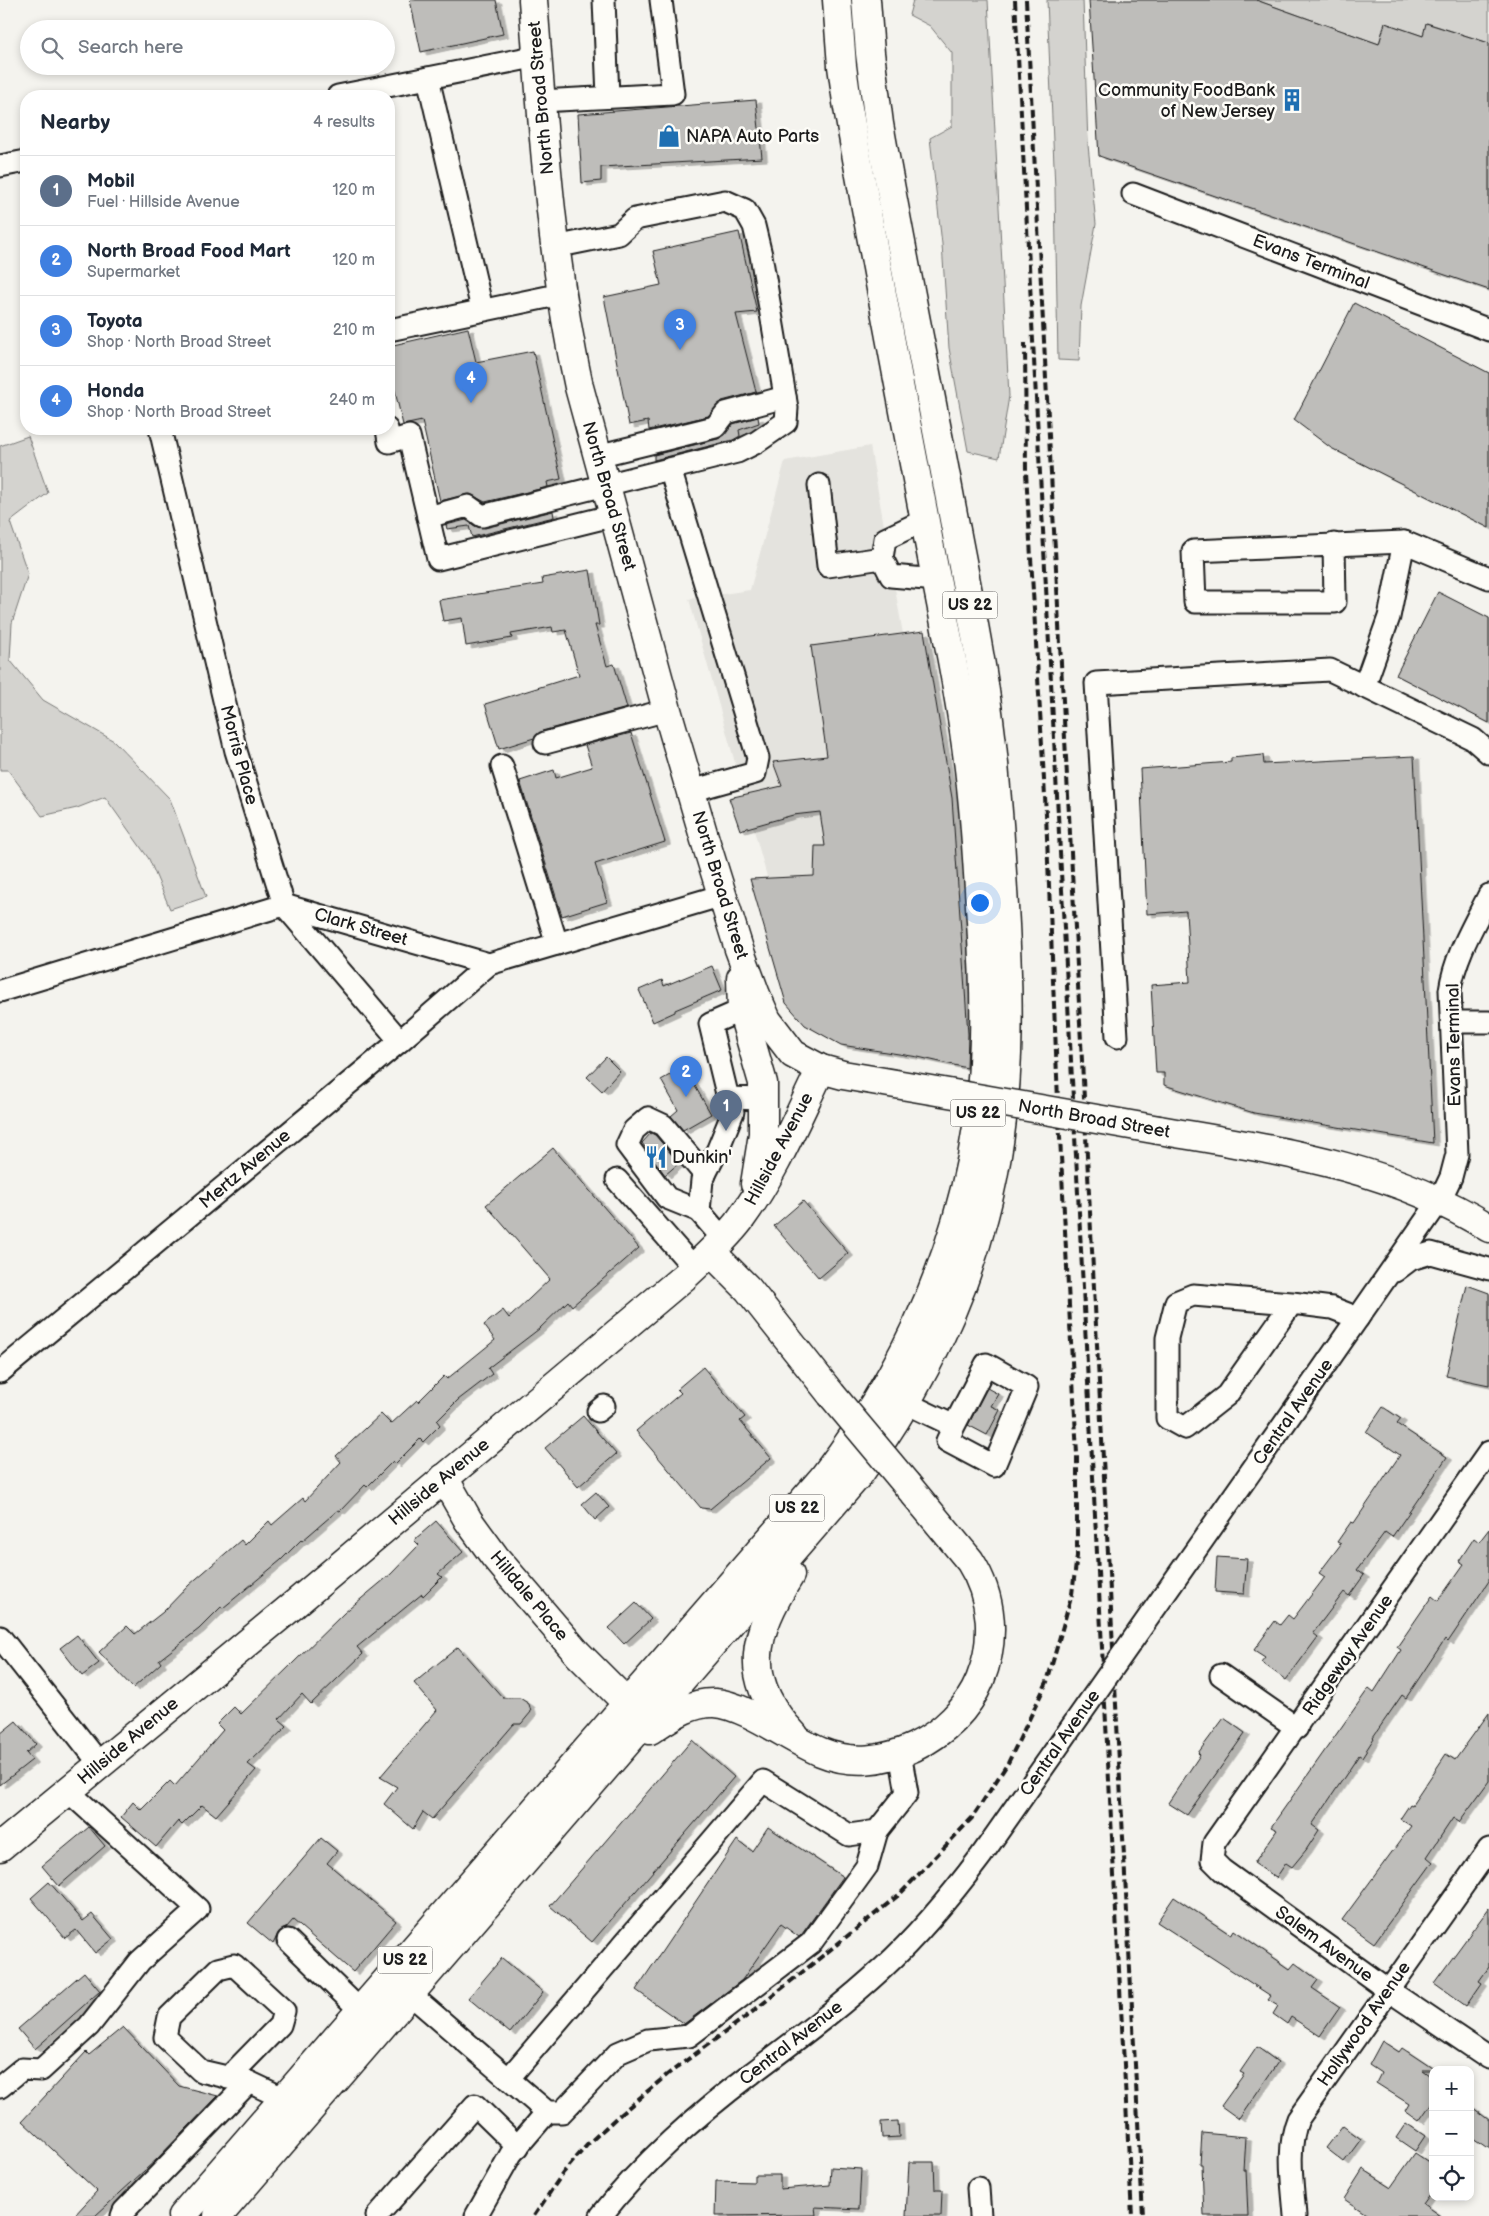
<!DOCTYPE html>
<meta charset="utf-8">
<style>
:root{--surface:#fff;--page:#f6f6f7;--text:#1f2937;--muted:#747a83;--line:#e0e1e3;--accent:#0b8043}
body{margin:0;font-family:"Balsamiq Sans",sans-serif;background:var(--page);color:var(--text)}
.controls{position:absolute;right:15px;bottom:15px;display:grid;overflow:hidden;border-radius:10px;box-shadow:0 2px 8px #0003}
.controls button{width:45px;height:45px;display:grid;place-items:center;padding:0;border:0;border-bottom:1px solid var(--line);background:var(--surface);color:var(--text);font:25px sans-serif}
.you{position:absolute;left:979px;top:902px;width:18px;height:18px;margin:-12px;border:4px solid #fff;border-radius:50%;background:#1a73e8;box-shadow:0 0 0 8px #1a73e833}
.badge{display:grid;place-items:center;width:32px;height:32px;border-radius:50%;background:var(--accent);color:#fff;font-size:16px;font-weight:700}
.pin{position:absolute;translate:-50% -41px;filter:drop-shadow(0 1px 2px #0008)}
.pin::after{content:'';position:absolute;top:26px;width:18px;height:15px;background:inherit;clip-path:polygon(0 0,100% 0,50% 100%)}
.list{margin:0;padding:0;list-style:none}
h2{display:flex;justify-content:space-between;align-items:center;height:65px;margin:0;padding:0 20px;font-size:21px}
h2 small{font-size:16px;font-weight:400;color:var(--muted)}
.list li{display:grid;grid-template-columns:32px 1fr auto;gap:15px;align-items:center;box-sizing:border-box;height:70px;padding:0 20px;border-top:1px solid var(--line)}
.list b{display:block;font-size:19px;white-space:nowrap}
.list p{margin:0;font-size:16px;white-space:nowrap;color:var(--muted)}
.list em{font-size:16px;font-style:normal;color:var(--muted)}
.icon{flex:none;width:28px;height:28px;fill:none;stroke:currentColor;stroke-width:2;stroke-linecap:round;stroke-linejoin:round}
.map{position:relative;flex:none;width:1489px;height:2216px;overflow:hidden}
.search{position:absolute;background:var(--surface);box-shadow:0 2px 8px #0003;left:20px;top:20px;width:375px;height:55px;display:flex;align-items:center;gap:12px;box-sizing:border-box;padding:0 18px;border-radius:28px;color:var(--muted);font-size:19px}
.panel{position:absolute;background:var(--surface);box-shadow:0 2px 8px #0003;left:20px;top:90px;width:375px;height:345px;border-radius:20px}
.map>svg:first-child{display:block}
</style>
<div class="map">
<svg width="1489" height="2216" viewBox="0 0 1489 2216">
<defs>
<filter id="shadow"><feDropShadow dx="5.5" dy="3" stdDeviation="0" flood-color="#0004"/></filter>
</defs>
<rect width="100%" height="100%" fill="#f4f3ee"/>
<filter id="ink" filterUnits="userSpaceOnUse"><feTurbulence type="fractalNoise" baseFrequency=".02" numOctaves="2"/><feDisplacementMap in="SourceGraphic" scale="10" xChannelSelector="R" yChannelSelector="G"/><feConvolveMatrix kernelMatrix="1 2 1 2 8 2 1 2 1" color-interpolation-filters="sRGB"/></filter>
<g filter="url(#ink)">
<polygon fill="#e4e3de" points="870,446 926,765 942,1046 775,905 689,599 750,590 785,461"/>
<g fill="#d4d3cf" stroke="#787876">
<polygon points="913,0 988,0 1009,396 999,458 968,451 949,348 942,244 930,138 952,126 952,53 930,26 909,15"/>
<polygon points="1047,0 1083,0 1088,145 1096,224 1081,306 1079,361 1058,360 1055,189"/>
<polygon points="1256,0 1489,0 1489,43 1427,23 1423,36 1385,23 1379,44"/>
<polygon points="28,436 48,493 10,522 28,574 12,623 10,660 43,700 114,741 170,799 206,897 170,909 149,859 105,797 77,808 42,816 8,770 0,770 0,446"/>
</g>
<g fill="#bebdba" stroke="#1c1c1c" filter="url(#shadow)">
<polygon points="410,0 496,0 503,34 421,52"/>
<polygon points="1089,0 1256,0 1379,44 1385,23 1423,36 1426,23 1489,43 1489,290 1099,156"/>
<polygon points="756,100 762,158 601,167 601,181 582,183 578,114"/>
<polygon points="739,232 757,312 736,314 756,392 722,401 708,416 649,430 648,421 629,425 604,297 661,285 653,251"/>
<polygon points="1354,303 1489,373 1489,528 1331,448 1294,420"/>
<polygon points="468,328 476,362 533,351 561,479 547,482 548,487 485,502 470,494 440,501 422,421 403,425 389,366 389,346"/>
<polygon points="758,417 759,423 739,430 740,436 733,440 654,460 654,455 718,439 725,435 733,424"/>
<polygon points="553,511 554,517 472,537 469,526 447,529 446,525 466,520 475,526 485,528"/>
<polygon points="590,570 599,625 595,625 607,666 614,664 627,708 542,731 534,738 499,749 485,704 579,675 566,630 553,632 552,627 511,634 512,638 466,646 462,618 443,621 439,600 543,584 542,578"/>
<polygon points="1438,592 1489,618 1489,723 1396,675"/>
<polygon points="924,631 952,798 968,1034 967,1068 918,1057 841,1045 805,1025 786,1003 750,879 814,876 815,846 825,846 820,812 793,815 740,830 729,798 782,786 773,762 827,756 811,646"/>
<polygon points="631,733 665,842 595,864 607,902 562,916 520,781 554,770 556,778 592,767 585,745"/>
<polygon points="1263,755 1264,764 1414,756 1433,1143 1254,1113 1164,1085 1164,1073 1156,1073 1151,985 1190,982 1186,911 1147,914 1140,769 1231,762 1231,758"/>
<polygon points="712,966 722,990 675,1010 675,1012 653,1022 639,990 662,980 664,986"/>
<polygon points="606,1057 620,1071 602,1091 587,1077"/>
<polygon points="684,1067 711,1114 683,1130 671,1116 678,1110 661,1080"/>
<polygon points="651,1133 655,1135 679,1163 665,1175 642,1143"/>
<polygon points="553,1148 639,1248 572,1306 568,1301 539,1329 488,1368 492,1374 458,1400 437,1421 440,1425 423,1442 420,1439 395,1464 393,1461 367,1487 365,1485 340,1511 338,1510 302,1541 301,1540 281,1560 223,1608 221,1607 199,1629 159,1660 161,1663 133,1688 99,1652 127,1626 135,1634 163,1612 189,1585 241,1540 245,1545 269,1521 272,1525 303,1498 305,1501 341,1462 336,1456 381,1414 391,1424 417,1400 418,1402 444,1376 447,1379 495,1340 484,1325 503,1310 509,1318 550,1279 486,1205"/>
<polygon points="803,1201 848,1253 819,1278 774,1226"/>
<polygon points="1467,1285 1489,1293 1489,1385 1446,1376"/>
<polygon points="703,1367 745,1417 740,1421 771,1458 710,1509 701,1508 636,1431 681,1393 677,1389"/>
<polygon points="987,1388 998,1394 991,1406 1000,1410 987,1435 968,1425"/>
<polygon points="1383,1407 1401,1419 1397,1424 1447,1457 1392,1537 1385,1532 1357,1570 1364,1575 1349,1596 1344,1592 1313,1633 1318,1637 1286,1680 1261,1662 1265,1657 1254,1650 1275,1621 1280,1625 1288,1615 1293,1619 1325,1577 1319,1573 1341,1544 1337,1542 1351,1522 1354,1523 1400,1455 1366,1432"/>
<polygon points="583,1416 616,1454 578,1487 545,1448"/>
<polygon points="596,1492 609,1507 595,1520 582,1504"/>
<polygon points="436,1521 463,1552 438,1574 442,1577 423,1596 422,1594 357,1647 363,1654 311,1704 302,1694 279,1719 287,1726 248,1764 256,1770 216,1816 202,1805 182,1825 178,1821 156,1847 121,1817 133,1802 141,1810 170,1781 175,1786 223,1730 217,1724 234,1707 241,1714 344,1613 391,1574 419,1545 414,1540"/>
<polygon points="1489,1529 1489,1581 1448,1642 1445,1639 1406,1698 1402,1695 1373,1737 1374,1738 1362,1757 1359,1755 1339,1785 1312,1825 1319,1830 1306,1850 1292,1867 1286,1863 1276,1878 1254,1863 1277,1830 1271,1827 1369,1688 1374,1692 1401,1650 1397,1647 1432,1596 1438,1601 1464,1564 1459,1561 1474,1538 1479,1542"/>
<polygon points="1217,1557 1247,1559 1244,1594 1215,1592"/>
<polygon points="636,1603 651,1619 624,1644 609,1628"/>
<polygon points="77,1635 99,1663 82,1676 60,1648"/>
<polygon points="458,1647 503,1698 520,1698 529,1704 531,1712 521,1724 514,1724 432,1819 423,1812 413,1829 384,1804 397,1787 380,1777 437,1710 414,1683"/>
<polygon points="1489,1713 1489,1781 1459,1822 1453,1818 1427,1857 1433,1862 1374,1943 1342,1920 1411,1826 1400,1819 1410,1804 1412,1805 1446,1754 1455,1760"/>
<polygon points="1224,1718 1245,1733 1187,1815 1168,1803 1200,1755 1198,1753"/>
<polygon points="16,1721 36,1744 26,1753 32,1760 0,1785 0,1734"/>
<polygon points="692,1740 734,1777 592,1942 550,1906"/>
<polygon points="89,1827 105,1846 59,1886 42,1866"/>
<polygon points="768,1827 843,1877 802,1934 799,1937 781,1924 742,1980 684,2024 636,1990 737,1840 752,1851"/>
<polygon points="321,1838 337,1851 327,1863 396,1921 353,1972 293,1920 286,1928 279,1932 273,1944 248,1923"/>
<polygon points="49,1882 83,1921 92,1914 113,1939 95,1953 76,1930 65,1938 31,1898"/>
<polygon points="1174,1897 1231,1935 1234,1930 1290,1969 1295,1963 1318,1980 1312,1988 1340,2007 1320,2036 1291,2017 1287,2024 1273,2014 1278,2006 1268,2000 1271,1996 1157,1922"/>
<polygon points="1489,1908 1489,1967 1479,1981 1482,1983 1466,2006 1434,1983"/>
<polygon points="502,1958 543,1992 510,2033 468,1998"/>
<polygon points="84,1972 100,1991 35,2049 18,2029"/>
<polygon points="123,2027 179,2086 218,2096 157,2159 95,2216 74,2216 97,2191 22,2121 86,2052 89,2055"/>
<polygon points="1382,2041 1399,2052 1402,2048 1435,2070 1422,2070 1433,2078 1433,2101 1419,2121 1405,2111 1409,2104 1376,2083 1381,2073 1369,2065"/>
<polygon points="1257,2047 1278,2062 1239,2119 1221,2106 1244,2074 1240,2072"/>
<polygon points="1470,2106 1489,2120 1489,2149 1470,2136"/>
<polygon points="898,2121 899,2137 882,2138 881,2122"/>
<polygon points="1406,2123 1425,2136 1415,2151 1396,2138"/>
<polygon points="1343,2126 1361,2139 1344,2162 1326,2148"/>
<polygon points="1202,2133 1246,2137 1244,2170 1246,2170 1248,2216 1204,2216 1202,2164 1200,2164"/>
<polygon points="1415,2153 1433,2165 1433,2190 1423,2204 1440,2216 1369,2216 1344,2199 1363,2169 1391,2187"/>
<polygon points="909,2162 934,2162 935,2190 942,2190 941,2216 906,2216"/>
<polygon points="831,2167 861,2169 859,2209 815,2207 816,2215 715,2216 716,2181 754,2182 754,2175 780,2175 780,2189 830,2185"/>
</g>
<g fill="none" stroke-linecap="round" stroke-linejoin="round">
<defs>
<g id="minor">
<polyline points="604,0 608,97"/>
<polyline points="428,78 482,309"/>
<polyline points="338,96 538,56"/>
<polyline points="540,101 673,94 661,0"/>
<polyline points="0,166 26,161"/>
<polyline points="1133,194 1489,330"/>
<polyline points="389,330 562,294"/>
<polyline points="160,429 236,751 284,905 400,1041"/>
<polyline points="387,429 389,442 409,436 438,559 615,515"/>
<polyline points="597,456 715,427 726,413 785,397"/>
<polyline points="670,469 758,758 755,773 691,791"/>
<polyline points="819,485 828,566 882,558"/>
<polyline points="428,517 468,506 482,516 737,452 757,442 786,422 787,408 761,255 754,226 745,210 725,201 635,219 619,234 555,247"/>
<polyline points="925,520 885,539 882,558 891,576 937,580"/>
<polyline points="1334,544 1335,602 1195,602 1193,551 1404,542"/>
<polyline points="1364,687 1389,617 1404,542 1489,578"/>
<polyline points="545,743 667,710"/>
<polyline points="502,766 557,944"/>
<polyline points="0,991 284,905 489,964 723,895"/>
<polyline points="742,1010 710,1024 728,1098 763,1099"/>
<polyline points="1452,1022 1489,1022"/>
<polyline points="1117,1037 1096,683 1330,670 1473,739 1489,753"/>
<polyline points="617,1180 694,1268"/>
<polyline points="699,1211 667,1198 627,1145 634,1130 648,1118 663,1125 705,1175"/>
<polyline points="723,1239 699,1211 702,1180 718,1149 733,1112 728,1098"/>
<polyline points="1395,1271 1411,1259 1431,1253 1489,1269"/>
<polyline points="1292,1303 1227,1395 1185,1428 1167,1418 1167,1338 1176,1302 1193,1295 1292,1303 1332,1308 1358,1318"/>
<polyline points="0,1372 400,1041 489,964"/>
<polyline points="906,1403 954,1426 986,1364 1027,1387 994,1466 947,1441 954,1426"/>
<polyline points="598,1411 604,1406"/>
<path d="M1280,1430L1440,1200L1451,1177L1457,1154L1450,990C1455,956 1474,925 1489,895"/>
<polyline points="1489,1452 1214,1843 1212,1860 1222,1870 1388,1990 1489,2058"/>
<polyline points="0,1637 100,1764"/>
<polyline points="1221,1675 1297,1728"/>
<polyline points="288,1940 361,2011"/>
<polyline points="410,1994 547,2112 562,2112 618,2053 648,2040 689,2036 811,1943 867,1866 877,1831"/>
<polyline points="228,2078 280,2025 284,2011 234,1965 218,1969 169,2017 165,2037 201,2071 248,2082"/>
<polyline points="509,2078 763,1781 849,1835 877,1831 907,1793 900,1753"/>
<polyline points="0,2087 22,2069 41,2070 89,2026 140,1961 198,1909 68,1791"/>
<polyline points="978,2188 980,2216"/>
<polyline points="122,2216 124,2211 249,2082 285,2099"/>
<polyline points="377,2216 475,2105 518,2147"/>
<polyline points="476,2216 511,2154 547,2112"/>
<path d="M601,2216C644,2161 696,2116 751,2074"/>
<path d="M1295,2216C1293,2185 1286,2149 1298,2119L1489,1849"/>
</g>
<g id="major">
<path d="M533,0C543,130 551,259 579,387L667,710L705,840L739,949L756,995L767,1020L793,1054L821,1069L843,1075L960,1095"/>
<polyline points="741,978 742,1010 763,1083 763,1134 755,1184"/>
<path d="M1159,1130C1274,1150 1389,1165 1489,1228"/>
<polyline points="444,1478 468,1520 495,1557 578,1654 628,1704"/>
<path d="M0,1847L290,1608L684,1277C703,1259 724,1241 740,1220C774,1174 796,1120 821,1069"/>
</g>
<g id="highway">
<polyline points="711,1252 748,1289 831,1394"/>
<path d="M790,1575C753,1634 740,1679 794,1735"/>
<path d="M650,1730C670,1717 690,1702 715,1703C746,1705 791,1740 821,1752C881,1777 956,1738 980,1680C996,1640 993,1597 970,1561L908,1486"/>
<path d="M182,2216L823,1478C896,1383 949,1276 972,1157C987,1079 986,1000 981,921C978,876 976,831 971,786C962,700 943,616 927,532C900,389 872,246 847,102L842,66L837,0"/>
<path d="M218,2216L860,1473C916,1395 960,1309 984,1216C1013,1107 1010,1001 1003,890C1001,848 998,806 994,764C986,678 968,594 952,509C928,381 902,253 879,124L870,53L866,0"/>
</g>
</defs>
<use href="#minor" stroke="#1c1c1c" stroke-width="25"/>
<use href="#major" stroke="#1c1c1c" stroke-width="31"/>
<use href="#highway" stroke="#1c1c1c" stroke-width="31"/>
<use href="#minor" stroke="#fdfcf7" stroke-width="21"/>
<use href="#major" stroke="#fdfcf7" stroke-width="28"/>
<use href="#highway" stroke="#fdfcf7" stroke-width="28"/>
<g stroke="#1c1c1c" stroke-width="4" stroke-dasharray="8 4" stroke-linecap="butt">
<polyline points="1015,0 1132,2216"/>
<polyline points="1026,0 1143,2216"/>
<polyline points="534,2216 563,2173 588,2144 616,2118 668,2074 751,2013 900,1894 972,1818 1008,1763 1047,1682 1072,1594 1077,1556 1077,1454 1058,1100 1046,814 1026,472 1025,343"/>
</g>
<defs>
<path id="minor-bridge" d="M751,2074C796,2040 842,2006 883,1968C920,1934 951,1896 981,1856L1280,1430"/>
<polyline id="major-bridge" points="960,1095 1159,1130"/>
<polyline id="highway-bridge" points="831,1394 908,1486"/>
</defs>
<use href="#minor-bridge" stroke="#1c1c1c" stroke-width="25" stroke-linecap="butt"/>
<use href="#major-bridge" stroke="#1c1c1c" stroke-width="31" stroke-linecap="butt"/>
<use href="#highway-bridge" stroke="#1c1c1c" stroke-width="31" stroke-linecap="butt"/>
<use href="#minor-bridge" stroke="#fdfcf7" stroke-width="21"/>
<use href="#major-bridge" stroke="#fdfcf7" stroke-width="28"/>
<use href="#highway-bridge" stroke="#fdfcf7" stroke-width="28"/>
</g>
</g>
<defs>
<symbol id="building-bare" viewBox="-9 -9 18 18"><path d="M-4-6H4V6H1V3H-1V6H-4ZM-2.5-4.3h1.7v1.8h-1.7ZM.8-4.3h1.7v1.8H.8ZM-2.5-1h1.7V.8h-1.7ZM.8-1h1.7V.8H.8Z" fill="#1f6fb2" stroke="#fdfcf7" stroke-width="2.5" paint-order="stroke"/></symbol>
<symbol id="shop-bare" viewBox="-9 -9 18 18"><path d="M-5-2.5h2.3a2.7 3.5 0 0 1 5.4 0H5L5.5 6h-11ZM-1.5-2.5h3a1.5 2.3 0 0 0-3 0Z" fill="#1f6fb2" stroke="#fdfcf7" stroke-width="2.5" paint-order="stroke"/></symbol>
<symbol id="restaurant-bare" viewBox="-9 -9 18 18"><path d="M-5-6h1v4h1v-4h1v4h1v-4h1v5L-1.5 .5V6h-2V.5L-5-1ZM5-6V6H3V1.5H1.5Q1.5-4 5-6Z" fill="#1f6fb2" stroke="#fdfcf7" stroke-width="2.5" paint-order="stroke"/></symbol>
</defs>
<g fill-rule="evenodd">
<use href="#building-bare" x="1276" y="84" width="32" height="32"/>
<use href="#shop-bare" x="653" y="120" width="32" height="32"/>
<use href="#restaurant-bare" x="640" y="1141" width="32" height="32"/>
</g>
<g text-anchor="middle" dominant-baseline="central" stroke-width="5" stroke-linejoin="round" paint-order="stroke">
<g fill="#fdfcf7" stroke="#605f5e" stroke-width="1">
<rect x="942.5" y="591.5" width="55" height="27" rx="4"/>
<rect x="950.5" y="1099.5" width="55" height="27" rx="4"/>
<rect x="769.5" y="1494.5" width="55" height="27" rx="4"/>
<rect x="377.5" y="1946.5" width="55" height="27" rx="4"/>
</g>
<g font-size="16" font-weight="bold" fill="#1c1c1c">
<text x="970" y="605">US 22</text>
<text x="978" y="1113">US 22</text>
<text x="797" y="1508">US 22</text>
<text x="405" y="1960">US 22</text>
</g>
<g font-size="18" fill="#1c1c1c" stroke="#fdfcf7" text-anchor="start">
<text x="1275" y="90" text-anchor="end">Community FoodBank<tspan x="1275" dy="21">of New Jersey</tspan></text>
<text x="686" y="136">NAPA Auto Parts</text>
<text x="672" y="1157">Dunkin'</text>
</g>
<g font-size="18" fill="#1c1c1c" stroke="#fdfcf7">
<text transform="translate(541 98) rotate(-95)">North Broad Street</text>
<text transform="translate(1311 262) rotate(21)">Evans Terminal</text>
<text transform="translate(609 496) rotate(74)">North Broad Street</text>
<text transform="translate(239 755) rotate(75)">Morris Place</text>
<text transform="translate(720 885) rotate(73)">North Broad Street</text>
<text transform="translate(361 927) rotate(16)">Clark Street</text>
<text transform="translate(1454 1045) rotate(-91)">Evans Terminal</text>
<text transform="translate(1094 1119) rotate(10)">North Broad Street</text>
<text transform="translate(779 1149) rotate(-62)">Hillside Avenue</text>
<text transform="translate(245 1169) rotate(-40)">Mertz Avenue</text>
<text transform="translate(1293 1412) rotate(-55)">Central Avenue</text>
<text transform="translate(439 1482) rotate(-40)">Hillside Avenue</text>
<text transform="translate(529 1596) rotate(50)">Hilldale Place</text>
<text transform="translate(1348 1655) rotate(-55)">Ridgeway Avenue</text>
<text transform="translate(128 1741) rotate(-40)">Hillside Avenue</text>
<text transform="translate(1060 1743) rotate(-55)">Central Avenue</text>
<text transform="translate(1324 1944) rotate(36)">Salem Avenue</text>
<text transform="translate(1364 2024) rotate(-55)">Hollywood Avenue</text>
<text transform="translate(791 2043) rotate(-38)">Central Avenue</text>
</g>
</g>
</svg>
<div class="controls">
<button>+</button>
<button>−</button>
<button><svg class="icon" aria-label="locate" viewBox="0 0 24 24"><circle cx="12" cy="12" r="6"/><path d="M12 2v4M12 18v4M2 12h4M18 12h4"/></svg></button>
</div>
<div class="you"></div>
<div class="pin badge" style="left:726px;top:1131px;background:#5c6f8a">1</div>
<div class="pin badge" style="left:686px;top:1097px;background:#3f7fe0">2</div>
<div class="pin badge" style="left:680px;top:350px;background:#3f7fe0">3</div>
<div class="pin badge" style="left:471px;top:403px;background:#3f7fe0">4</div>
<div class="search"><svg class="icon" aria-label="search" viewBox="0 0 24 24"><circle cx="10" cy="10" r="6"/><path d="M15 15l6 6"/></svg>Search here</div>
<section class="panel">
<h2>Nearby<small>4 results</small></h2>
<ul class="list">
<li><span class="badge" style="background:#5c6f8a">1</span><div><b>Mobil</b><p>Fuel · Hillside Avenue</p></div><em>120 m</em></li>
<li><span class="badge" style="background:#3f7fe0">2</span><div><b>North Broad Food Mart</b><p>Supermarket</p></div><em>120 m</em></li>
<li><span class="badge" style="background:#3f7fe0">3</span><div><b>Toyota</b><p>Shop · North Broad Street</p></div><em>210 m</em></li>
<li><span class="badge" style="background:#3f7fe0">4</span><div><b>Honda</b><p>Shop · North Broad Street</p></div><em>240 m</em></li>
</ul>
</section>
</div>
